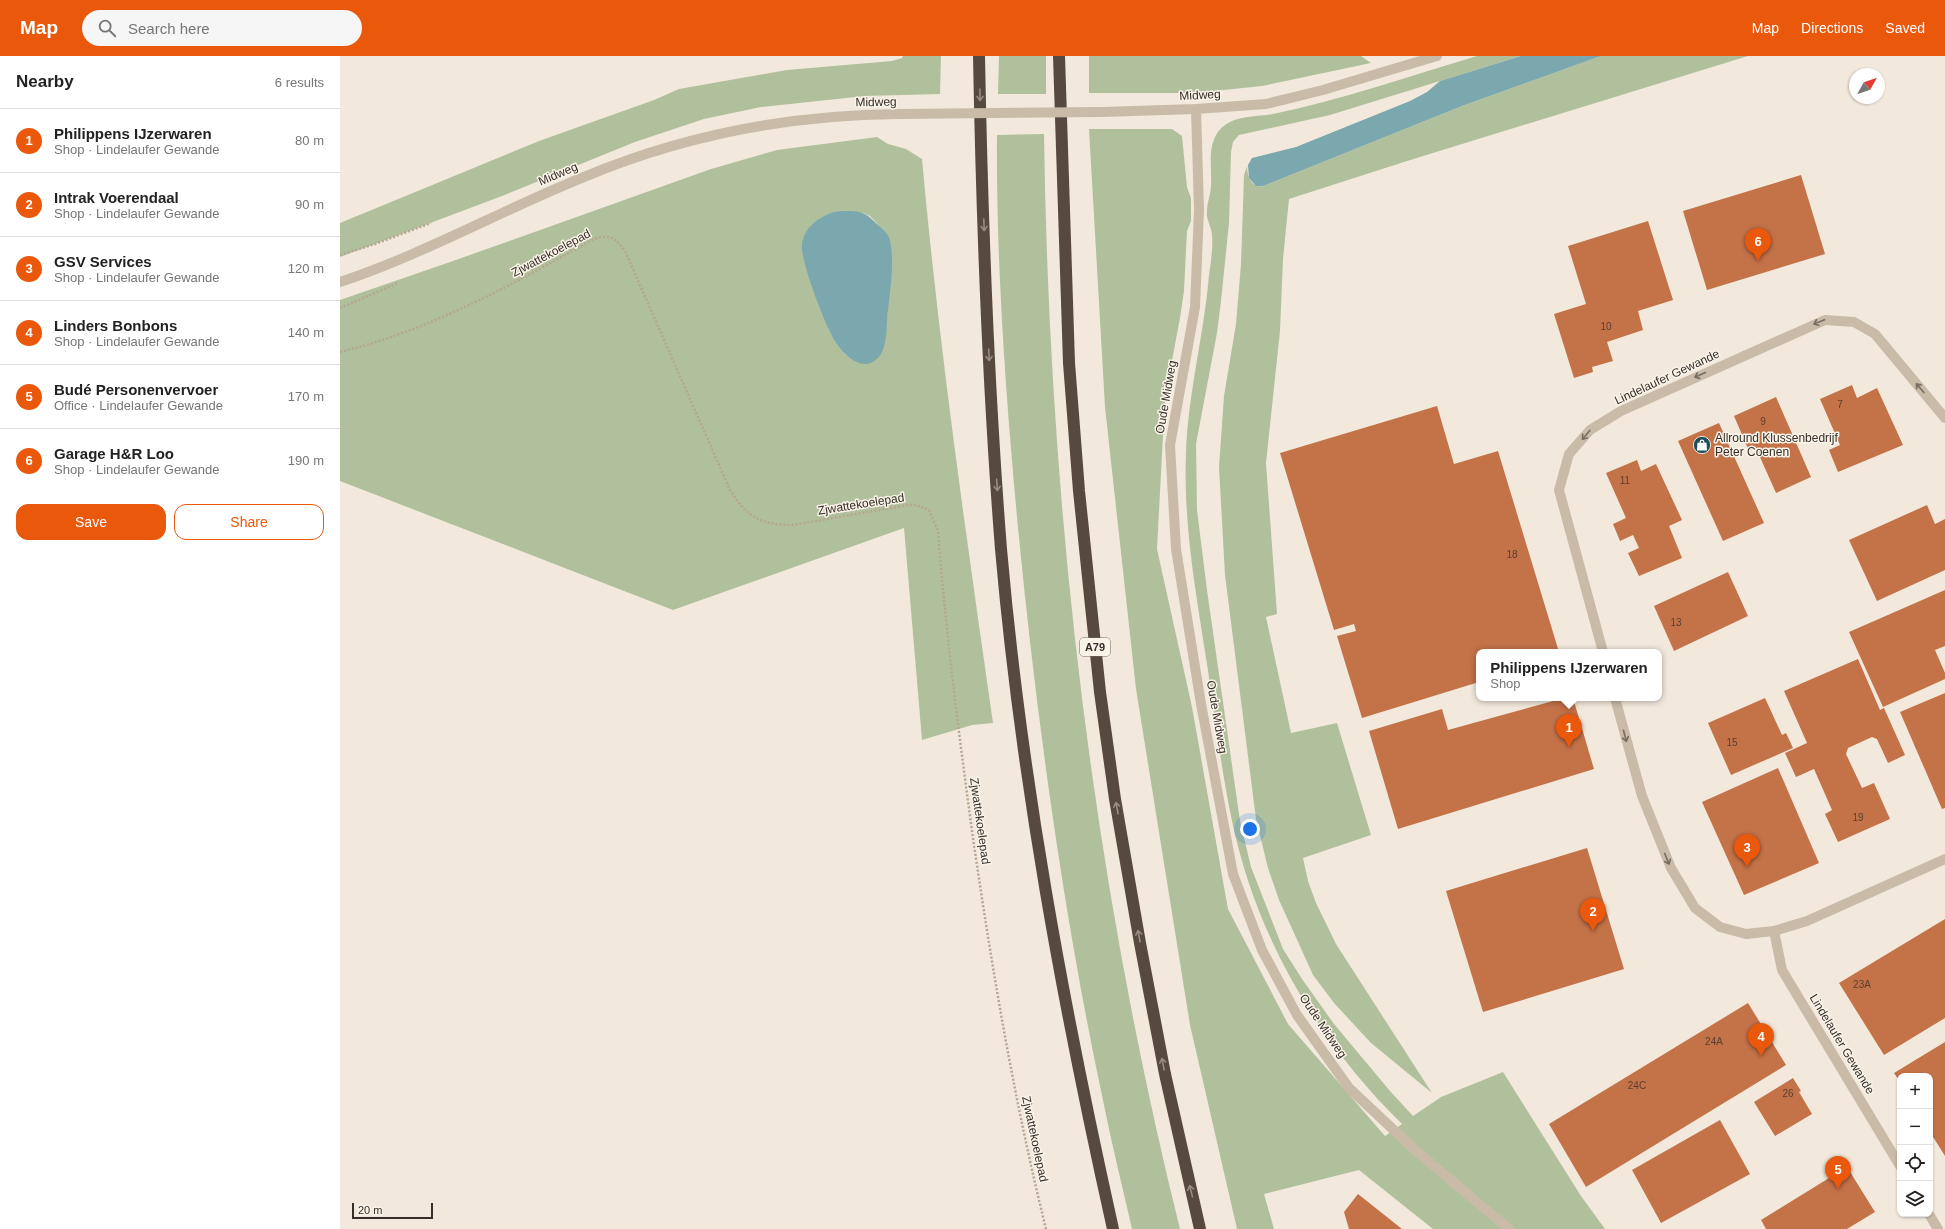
<!DOCTYPE html>
<meta charset="utf-8">
<style>
:root{--surface:#fff;--page:#f6f6f6;--text:#222;--muted:#767676;--line:#e0e0e0;--accent:#ea580c}
body{margin:0;font-family:Arial,sans-serif;background:var(--page);color:var(--text)}
.controls{position:absolute;right:12px;bottom:12px;display:grid;overflow:hidden;border-radius:8px;box-shadow:0 1px 3px #0004}
.controls button{width:36px;height:36px;display:grid;place-items:center;padding:0;border:0;border-bottom:1px solid var(--line);background:var(--surface);color:var(--text);font:20px sans-serif}
.compass{position:absolute;left:1509px;top:12px;width:36px;height:36px;border-radius:50%;background:var(--surface);box-shadow:0 1px 3px #0004;rotate:50deg}
.scale{position:absolute;left:12px;bottom:10px;width:81px;box-sizing:border-box;padding-left:4px;border:2px solid #362e28;border-top:0;font-size:11px;line-height:14px;white-space:nowrap;color:#362e28;-webkit-text-stroke:3px #f9f3e8;paint-order:stroke}
.you{position:absolute;left:910px;top:773px;width:14px;height:14px;margin:-10px;border:3px solid #fff;border-radius:50%;background:#1a73e8;box-shadow:0 0 0 6px #1a73e833}
.badge{display:grid;place-items:center;width:26px;height:26px;border-radius:50%;background:var(--accent);color:#fff;font-size:13px;font-weight:700}
.pin{position:absolute;translate:-50% -33px;filter:drop-shadow(0 1px 2px #0008)}
.pin::after{content:'';position:absolute;top:21px;width:14px;height:12px;background:inherit;clip-path:polygon(0 0,100% 0,50% 100%)}
.popup{position:absolute;left:1136px;top:593px;width:186px;height:52px;box-sizing:border-box;display:grid;place-content:center;border-radius:8px;background:var(--surface);filter:drop-shadow(0 1px 3px #0005);font-size:13px;white-space:nowrap;color:var(--muted)}
.popup b{font-size:15px;color:var(--text)}
.popup::after{content:'';position:absolute;left:50%;top:100%;margin-left:-8px;border:8px solid transparent;border-top-color:var(--surface)}
.list{margin:0;padding:0;list-style:none}
h2{display:flex;justify-content:space-between;align-items:center;height:52px;margin:0;padding:0 16px;font-size:17px}
h2 small{font-size:13px;font-weight:400;color:var(--muted)}
.list li{display:grid;grid-template-columns:26px 1fr auto;gap:12px;align-items:center;box-sizing:border-box;height:64px;padding:0 16px;border-top:1px solid var(--line)}
.list b{display:block;font-size:15px;white-space:nowrap}
.list p{margin:0;font-size:13px;white-space:nowrap;color:var(--muted)}
.list em{font-size:13px;font-style:normal;color:var(--muted)}
.actions{display:flex;gap:8px;padding:12px 16px}
.actions a{flex:1;padding:9px 0;border:1px solid var(--accent);border-radius:12px;text-align:center;font-size:14px;color:var(--accent)}
.actions .main{background:var(--accent);color:#fff}
.icon{flex:none;width:22px;height:22px;fill:none;stroke:currentColor;stroke-width:2;stroke-linecap:round;stroke-linejoin:round}
.map{position:relative;flex:none;width:1605px;height:1173px;overflow:hidden}
header{display:flex;align-items:center;gap:24px;box-sizing:border-box;height:56px;padding:0 20px;background:var(--accent);color:#fff}
header strong{font-size:19px}
nav{display:flex;gap:22px;margin-inline-start:auto;font-size:14px}
.search{width:280px;height:36px;background:var(--page);display:flex;align-items:center;gap:10px;box-sizing:border-box;padding:0 14px;border-radius:22px;color:var(--muted);font-size:15px}
main{display:flex}
aside{flex:1;background:var(--surface)}
.map>svg:first-child{display:block}
</style>
<header>
<strong>Map</strong>
<div class="search"><svg class="icon" aria-label="search" viewBox="0 0 24 24"><circle cx="10" cy="10" r="6"/><path d="M15 15l6 6"/></svg>Search here</div>
<nav><a>Map</a><a>Directions</a><a>Saved</a></nav>
</header>
<main>
<aside>
<h2>Nearby<small>6 results</small></h2>
<ul class="list">
<li><span class="badge">1</span><div><b>Philippens IJzerwaren</b><p>Shop · Lindelaufer Gewande</p></div><em>80 m</em></li>
<li><span class="badge">2</span><div><b>Intrak Voerendaal</b><p>Shop · Lindelaufer Gewande</p></div><em>90 m</em></li>
<li><span class="badge">3</span><div><b>GSV Services</b><p>Shop · Lindelaufer Gewande</p></div><em>120 m</em></li>
<li><span class="badge">4</span><div><b>Linders Bonbons</b><p>Shop · Lindelaufer Gewande</p></div><em>140 m</em></li>
<li><span class="badge">5</span><div><b>Budé Personenvervoer</b><p>Office · Lindelaufer Gewande</p></div><em>170 m</em></li>
<li><span class="badge">6</span><div><b>Garage H&amp;R Loo</b><p>Shop · Lindelaufer Gewande</p></div><em>190 m</em></li>
</ul>
<div class="actions"><a class="main">Save</a><a>Share</a></div>
</aside>
<div class="map">
<svg width="1605" height="1173" viewBox="0 0 1605 1173">
<rect width="100%" height="100%" fill="#f2e9dc"/>
<g fill="#b1c09c" fill-rule="evenodd">
<polygon points="563,0 601,0 600,38 525,40 421,51 364,63 295,86 162,140 0,201 0,167 199,85 314,44 339,33 447,14 552,5 562,2"/>
<polygon points="659,0 706,0 706,38 658,38"/>
<polygon points="749,0 1021,0 1031,7 922,30 855,37 749,37"/>
<path d="M1137,0H1181L990,59L899,79L893,86L891,96L889,167L881,245L877,277L856,388L857,454L867,534L900,765L911,811L943,893L962,923L994,968L1050,1035L1073,1060L1101,1041L1163,1016L1241,1140L1265,1173H1093L1019,1114L924,1138L934,1173H897L850,969L796,633L765,351L749,73H832L842,80L847,131L851,142V165L847,175L844,235L840,262L825,342L817,493L852,651L888,853L948,968L1045,1080L1062,1068C978,986 916,880 892,765C881,713 875,660 867,608C856,538 843,467 846,397C848,337 864,279 869,219C871,206 873,192 872,179C872,173 868,167 867,160C866,148 871,139 871,128C872,110 867,92 878,76C890,59 914,61 933,58C1002,44 1069,20 1137,0Z"/>
<path d="M1261,0H1408L1067,105L949,143L943,203L940,275L926,407L937,558L926,561L951,677L997,667L1031,779L963,802L968,825L976,847L996,888L1092,1037L1031,987L994,947L973,919L939,844L928,812L916,763L885,519L879,411L884,340L896,268L901,208L904,119L907,110C907,119 911,132 923,130L1122,50Z"/>
<path d="M704,78C709,446 751,816 840,1173H792C783,1133 773,1094 765,1054C724,863 697,667 678,472C666,342 656,210 657,79Z"/>
<path d="M537,81L548,88L566,93L582,103C599,291 626,479 653,667L632,669L582,684L564,472L333,554L0,425V244L113,205L371,113L437,94ZM508,155L523,157L530,160L548,179L550,187L552,203L545,285L519,306L505,298L492,280L479,250L467,211V175C478,162 490,155 508,155Z"/>
</g>
<g fill="#7ba7ae">
<polygon points="1181,0 1261,0 1122,50 923,130 916,130 909,122 908,109 912,102 956,91 1070,45 1087,36 1100,25"/>
<path d="M500,155C519,155 523,154 537,168C541,171 545,175 548,179C556,195 550,236 548,254C546,268 548,285 541,298C538,303 531,308 526,308C513,308 501,295 495,285C486,272 460,204 462,189C463,171 483,157 500,155Z"/>
</g>
<g fill="#c47248">
<polygon points="1461,119 1485,198 1367,234 1343,155"/>
<polygon points="1308,165 1333,244 1298,255 1303,274 1267,286 1273,305 1252,311 1253,316 1234,322 1214,258 1246,248 1228,190"/>
<polygon points="1512,329 1517,342 1537,332 1563,389 1498,416 1489,394 1500,389 1480,343"/>
<polygon points="1436,341 1471,421 1436,437 1416,392 1409,395 1394,360"/>
<polygon points="1097,350 1114,408 1158,395 1219,596 1139,596 1139,626 1022,662 997,580 1016,575 1014,568 994,574 940,397"/>
<polygon points="1379,367 1424,467 1383,485 1338,385"/>
<polygon points="1297,404 1301,415 1316,408 1342,464 1329,470 1342,502 1299,520 1288,497 1299,492 1293,479 1280,485 1273,468 1286,462 1266,417"/>
<polygon points="1587,449 1595,468 1605,463 1605,514 1537,545 1509,484"/>
<polygon points="1388,516 1408,560 1334,595 1314,550"/>
<polygon points="1605,534 1605,590 1595,594 1605,617 1605,623 1543,651 1509,576"/>
<polygon points="1518,603 1540,654 1544,652 1565,699 1548,707 1537,683 1532,681 1508,692 1506,698 1522,732 1534,727 1550,763 1498,786 1485,758 1492,754 1474,713 1456,721 1445,697 1467,687 1444,635"/>
<polygon points="1605,637 1605,752 1602,753 1560,656"/>
<polygon points="1224,642 1233,642 1254,713 1058,773 1029,675 1102,653 1108,674"/>
<polygon points="1425,642 1442,679 1446,677 1453,692 1391,719 1368,667"/>
<polygon points="1438,712 1479,807 1404,839 1362,746"/>
<polygon points="1247,792 1284,913 1143,956 1106,835"/>
<polygon points="1605,863 1605,962 1544,999 1499,927"/>
<polygon points="1408,947 1446,1009 1246,1131 1209,1068"/>
<polygon points="1605,986 1605,1100 1590,1076 1590,1020 1560,1020 1560,1026 1554,1017"/>
<polygon points="1453,1022 1461,1035 1459,1036 1472,1058 1435,1080 1414,1046"/>
<polygon points="1380,1064 1410,1118 1321,1167 1292,1114"/>
<polygon points="1507,1111 1535,1156 1507,1173 1426,1173 1421,1164"/>
<polygon points="1018,1138 1062,1173 1009,1173 1004,1156"/>
</g>
<g fill="none" stroke-linecap="round" stroke-linejoin="round">
<g stroke="#b5a592" stroke-width="2.5" stroke-dasharray="2 2" stroke-linecap="butt">
<polyline points="0,199 35,188 91,167"/>
<polyline points="0,252 58,227"/>
<path d="M0,296C91,274 173,228 254,183C270,177 276,183 285,195L390,434C407,461 420,469 453,469L568,449H576L589,454L598,475C606,577 619,680 633,782C652,913 674,1044 706,1173"/>
</g>
<g stroke="#c9bba8" stroke-width="10">
<polyline points="856,53 859,154 855,251 830,389 836,493 861,648 893,818 922,894 957,959 1009,1032 1074,1093 1169,1173"/>
<polyline points="1263,596 1219,434 1229,398 1250,374 1281,355 1485,264 1514,266 1535,278 1605,362"/>
<polyline points="1275,642 1302,740 1331,812 1355,852 1380,871 1406,878 1434,875 1467,865 1605,803"/>
<polyline points="1434,875 1442,914 1560,1110"/>
<polyline points="1589,1158 1598,1173"/>
</g>
<g stroke="#c9bba8" stroke-width="10">
<polyline points="762,56 856,53 926,48 983,34 1097,0"/>
<path d="M0,226C84,198 162,154 244,121C344,79 450,59 558,58"/>
</g>
<g stroke="#57493f" stroke-width="12">
<path d="M639,0C642,164 648,329 661,493C681,722 723,949 773,1173"/>
<polyline points="719,0 729,307 739,435 760,636 775,743 800,887 825,1018 860,1173"/>
</g>
<polyline stroke="#c9bba8" stroke-width="10" points="558,58 762,56"/>
</g>
<defs><path id="oneway-shaft" d="M-6 0H5M1.5-3L5.5 0L1.5 3" fill="none" stroke-width="1.6" stroke-linecap="round" stroke-linejoin="round"/></defs>
<g stroke="#988d83">
<use href="#oneway-shaft" transform="translate(640 39) rotate(89)"/>
<use href="#oneway-shaft" transform="translate(644 169) rotate(88)"/>
<use href="#oneway-shaft" transform="translate(649 299) rotate(87)"/>
<use href="#oneway-shaft" transform="translate(657 429) rotate(86)"/>
<use href="#oneway-shaft" transform="translate(777 752) rotate(-100)"/>
<use href="#oneway-shaft" transform="translate(799 880) rotate(-100)"/>
<use href="#oneway-shaft" transform="translate(823 1008) rotate(-101)"/>
<use href="#oneway-shaft" transform="translate(851 1135) rotate(-104)"/>
</g>
<g stroke="#786d62">
<use href="#oneway-shaft" transform="translate(1479 266) rotate(158)"/>
<use href="#oneway-shaft" transform="translate(1360 319) rotate(156)"/>
<use href="#oneway-shaft" transform="translate(1580 332) rotate(-130)"/>
<use href="#oneway-shaft" transform="translate(1246 379) rotate(130)"/>
<use href="#oneway-shaft" transform="translate(1285 680) rotate(75)"/>
<use href="#oneway-shaft" transform="translate(1327 803) rotate(68)"/>
</g>
<defs>
<symbol id="shop-disc" viewBox="-11 -11 22 22"><circle r="9.5" fill="#1e4e57" stroke="#f9f3e8"/><path d="M-5-2.5h2.3a2.7 3.5 0 0 1 5.4 0H5L5.5 6h-11ZM-1.5-2.5h3a1.5 2.3 0 0 0-3 0Z" fill="#fff"/></symbol>
</defs>
<g fill-rule="evenodd">
<use href="#shop-disc" x="1352" y="379" width="20" height="20"/>
</g>
<g text-anchor="middle" dominant-baseline="central" stroke-width="3" stroke-linejoin="round" paint-order="stroke">
<g font-size="10" fill="#5a3f30">
<text x="1266" y="270">10</text>
<text x="1500" y="348">7</text>
<text x="1423" y="365">9</text>
<text x="1285" y="424">11</text>
<text x="1172" y="498">18</text>
<text x="1336" y="566">13</text>
<text x="1392" y="686">15</text>
<text x="1518" y="761">19</text>
<text x="1522" y="928">23A</text>
<text x="1374" y="985">24A</text>
<text x="1297" y="1029">24C</text>
<text x="1448" y="1037">26</text>
</g>
<rect fill="#f9f3e8" stroke="#706962" stroke-width="1" x="740" y="582" width="30" height="18" rx="3"/>
<g font-size="11" font-weight="bold" fill="#362e28">
<text x="755" y="591">A79</text>
</g>
<g font-size="12" fill="#362e28" stroke="#f9f3e8">
<text transform="translate(860 39) rotate(-3)">Midweg</text>
<text transform="translate(536 46) rotate(-1)">Midweg</text>
<text transform="translate(218 118) rotate(-23)">Midweg</text>
<text transform="translate(211 197) rotate(-28)">Zjwattekoelepad</text>
<text transform="translate(1327 321) rotate(-25)">Lindelaufer Gewande</text>
<text transform="translate(826 341) rotate(-80)">Oude Midweg</text>
<text transform="translate(521 448) rotate(-9)">Zjwattekoelepad</text>
<text transform="translate(877 661) rotate(80)">Oude Midweg</text>
<text transform="translate(640 765) rotate(82)">Zjwattekoelepad</text>
<text transform="translate(983 970) rotate(56)">Oude Midweg</text>
<text transform="translate(1502 988) rotate(59)">Lindelaufer Gewande</text>
<text transform="translate(695 1083) rotate(78)">Zjwattekoelepad</text>
</g>
<g font-size="12" fill="#362e28" stroke="#f9f3e8" text-anchor="start">
<text x="1375" y="382">Allround Klussenbedrijf<tspan x="1375" dy="14">Peter Coenen</tspan></text>
</g>
</g>
</svg>
<div class="controls">
<button>+</button>
<button>−</button>
<button><svg class="icon" aria-label="locate" viewBox="0 0 24 24"><circle cx="12" cy="12" r="6"/><path d="M12 2v4M12 18v4M2 12h4M18 12h4"/></svg></button>
<button><svg class="icon" aria-label="layers" viewBox="0 0 24 24"><path d="M12 4l9 5-9 5-9-5zM3 14l9 5 9-5"/></svg></button>
</div>
<svg class="compass" viewBox="-18 -18 36 36"><path d="M0-13l5 13h-10z" fill="#e53935"/><path d="M0 13l5-13h-10z" fill="#767676"/></svg>
<div class="scale">20 m</div>
<div class="you"></div>
<div class="pin badge" style="left:1229px;top:691px">1</div>
<div class="popup"><b>Philippens IJzerwaren</b>Shop</div>
<div class="pin badge" style="left:1253px;top:875px">2</div>
<div class="pin badge" style="left:1407px;top:811px">3</div>
<div class="pin badge" style="left:1421px;top:1000px">4</div>
<div class="pin badge" style="left:1498px;top:1133px">5</div>
<div class="pin badge" style="left:1418px;top:205px">6</div>
</div>
</main>
